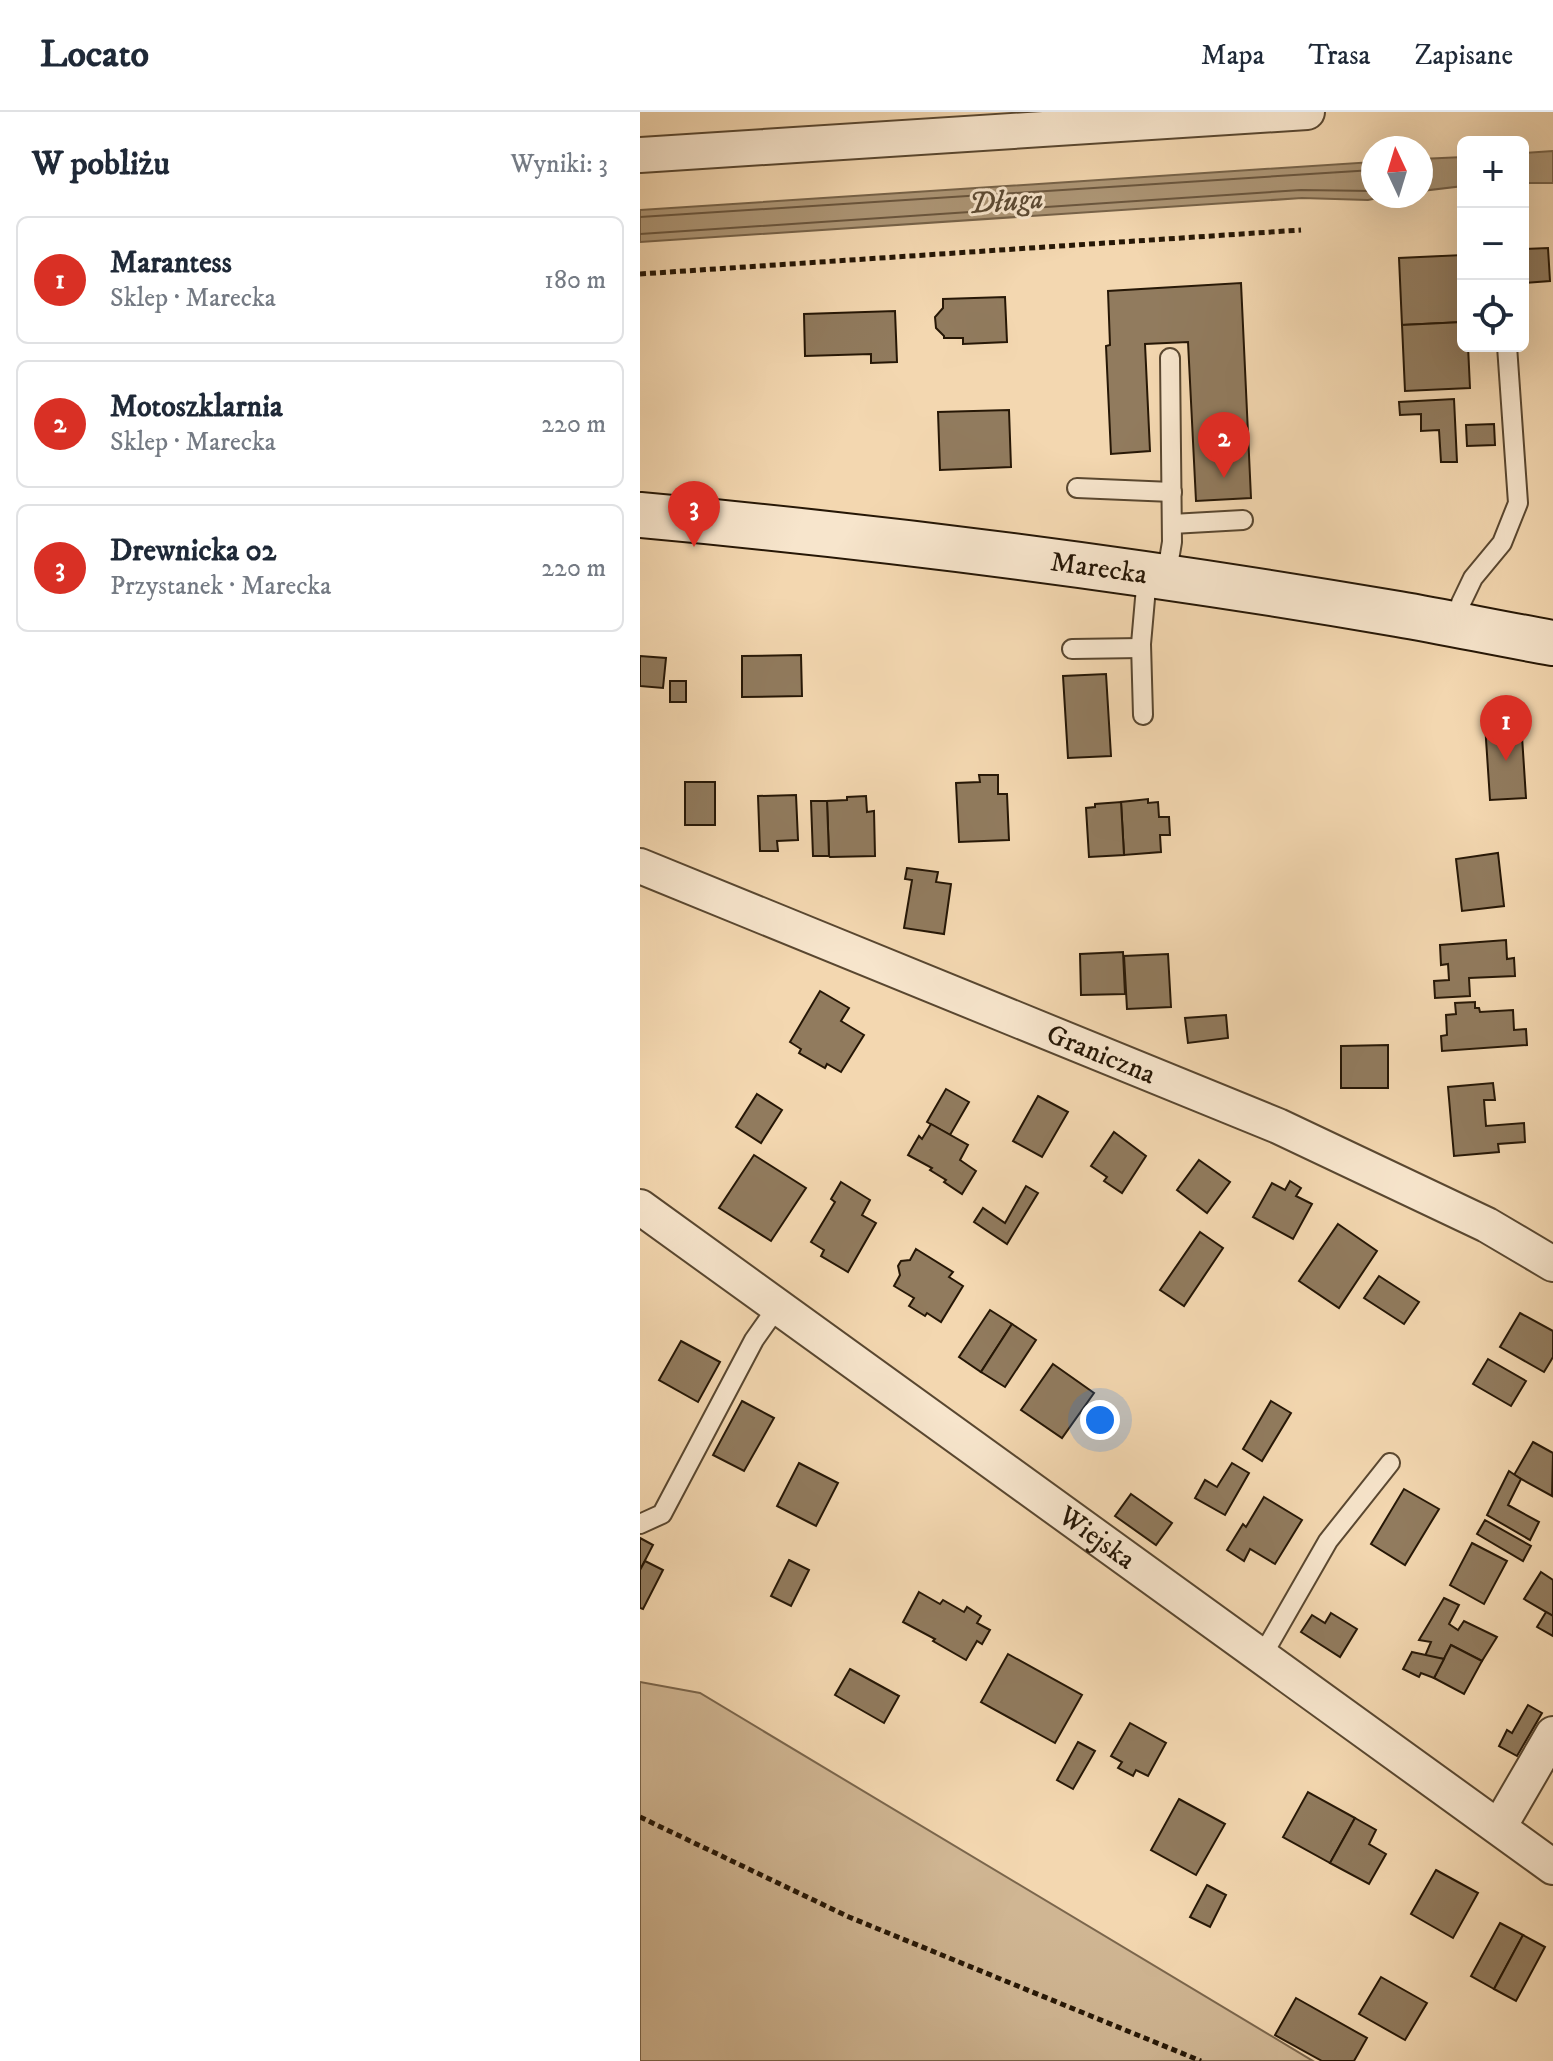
<!DOCTYPE html>
<html lang="pl">
<meta charset="utf-8">
<style>
:root{--surface:#fff;--page:#f6f6f7;--text:#1f2937;--muted:#747a83;--line:#e0e1e3;--accent:#d93025}
body{margin:0;font-family:"IM FELL DW Pica",serif;background:var(--page);color:var(--text)}
.controls{position:absolute;right:24px;top:24px;display:grid;overflow:hidden;border-radius:12px;box-shadow:0 8px 32px #0002}
.controls button{width:72px;height:72px;display:grid;place-items:center;padding:0;border:0;border-bottom:2px solid var(--line);background:var(--surface);color:var(--text);font:40px sans-serif}
.compass{position:absolute;left:721px;top:24px;width:72px;height:72px;border-radius:50%;background:var(--surface);box-shadow:0 8px 32px #0002;rotate:356deg}
.you{position:absolute;left:460px;top:1308px;width:28px;height:28px;margin:-20px;border:6px solid #fff;border-radius:50%;background:#1a73e8;box-shadow:0 0 0 12px #1a73e833}
.badge{display:grid;place-items:center;width:52px;height:52px;border-radius:50%;background:var(--accent);color:#fff;font-size:26px;font-weight:700}
.pin{position:absolute;translate:-50% -66px;filter:drop-shadow(0 2px 4px #0008)}
.pin::after{content:'';position:absolute;top:42px;width:28px;height:24px;background:inherit;clip-path:polygon(0 0,100% 0,50% 100%)}
.list{margin:0;padding:0;list-style:none}
h2{display:flex;justify-content:space-between;align-items:center;height:104px;margin:0;padding:0 32px;font-size:34px}
h2 small{font-size:26px;font-weight:400;color:var(--muted)}
.list li{display:grid;grid-template-columns:52px 1fr auto;gap:24px;align-items:center;box-sizing:border-box;height:128px;margin:0 16px 16px;padding:0 16px;border:2px solid var(--line);border-radius:12px}
.list b{display:block;font-size:30px;white-space:nowrap}
.list p{margin:0;font-size:26px;white-space:nowrap;color:var(--muted)}
.list em{font-size:26px;font-style:normal;color:var(--muted)}
.icon{flex:none;width:44px;height:44px;fill:none;stroke:currentColor;stroke-width:2;stroke-linecap:round;stroke-linejoin:round}
.map{position:relative;flex:none;width:913px;height:1949px;overflow:hidden}
header{display:flex;align-items:center;gap:48px;box-sizing:border-box;height:112px;padding:0 40px;background:var(--surface);border-bottom:2px solid var(--line)}
header strong{font-size:38px}
nav{display:flex;gap:44px;margin-inline-start:auto;font-size:28px}
main{display:flex}
aside{flex:1;background:var(--surface)}
.map>svg:first-child{display:block}
</style>
<header>
<strong>Locato</strong>
<nav><a>Mapa</a><a>Trasa</a><a>Zapisane</a></nav>
</header>
<main>
<aside>
<h2>W pobliżu<small>Wyniki: 3</small></h2>
<ul class="list">
<li><span class="badge">1</span><div><b>Marantess</b><p>Sklep · Marecka</p></div><em>180 m</em></li>
<li><span class="badge">2</span><div><b>Motoszklarnia</b><p>Sklep · Marecka</p></div><em>220 m</em></li>
<li><span class="badge">3</span><div><b>Drewnicka 02</b><p>Przystanek · Marecka</p></div><em>220 m</em></li>
</ul>
</aside>
<div class="map">
<svg width="913" height="1949" viewBox="0 0 913 1949">
<rect width="100%" height="100%" fill="#f3d7b0"/>
<filter id="stains"><feTurbulence type="fractalNoise" baseFrequency=".0025" numOctaves="4"/><feColorMatrix values="0 0 0 0 .2 0 0 0 0 .09 0 0 0 0 .02 0 0 0 .5 -.17"/></filter>
<radialGradient id="worn" r=".72"><stop offset=".6" stop-color="#630" stop-opacity="0"/><stop offset="1" stop-color="#630" stop-opacity=".3"/></radialGradient>
<polygon fill="#d0b693" stroke="#7b664c" stroke-width="2" points="0,1570 60,1581 673,1949 0,1949"/>
<g fill="#ad9676" stroke="#776349" stroke-width="2">
<polygon points="913,39 913,71 883,71 883,41"/>
<polygon points="823,45 823,74 781,79 781,47"/>
<polygon points="733,50 733,84 748,84 728,88 662,86 0,130 0,98"/>
</g>
<g fill="none" stroke-linecap="round" stroke-linejoin="round">
<g stroke="#6a563e" stroke-width="2">
<polyline points="0,105 733,58"/>
<polyline points="0,122 661,78 733,79"/>
</g>
</g>
<g fill="#917b5e" stroke="#261706" stroke-width="2">
<polygon points="908,136 910,169 883,171 883,137"/>
<polygon points="823,143 823,210 762,213 759,146"/>
<polygon points="601,171 611,386 556,389 548,230 505,232 510,339 471,342 466,234 470,233 468,179"/>
<polygon points="365,185 367,230 323,232 323,226 304,226 304,224 296,216 295,205 303,196 303,187"/>
<polygon points="255,199 257,250 231,251 231,242 165,244 164,202"/>
<polygon points="823,210 823,234 828,234 830,276 765,279 762,213"/>
<polygon points="814,287 817,350 801,350 799,318 781,319 781,302 760,303 759,290"/>
<polygon points="369,298 371,355 300,358 298,300"/>
<polygon points="854,312 855,333 827,334 826,313"/>
<polygon points="161,543 162,584 102,585 102,544"/>
<polygon points="0,544 26,546 23,576 0,574"/>
<polygon points="466,562 471,644 428,646 423,564"/>
<rect x="30" y="569" width="16" height="21"/>
<polygon points="881,609 886,686 850,688 845,612"/>
<polygon points="339,663 358,663 358,682 367,682 369,728 319,730 316,671 340,670"/>
<rect x="45" y="670" width="30" height="43"/>
<polygon points="156,683 158,728 137,729 138,739 120,739 118,684"/>
<polygon points="226,684 227,700 234,699 235,744 190,745 189,744 187,689 207,688 207,685"/>
<polygon points="508,687 508,691 518,690 519,705 529,705 530,723 520,723 521,740 484,743 481,690"/>
<polygon points="171,689 187,689 189,744 173,744"/>
<polygon points="481,690 484,743 449,745 446,696 455,695 455,692"/>
<polygon points="858,741 864,794 822,799 816,747"/>
<polygon points="267,756 298,760 296,770 311,772 304,822 264,816 272,768 265,767"/>
<polygon points="866,828 867,847 874,846 875,864 829,866 830,884 795,886 794,869 809,868 808,852 801,853 800,833"/>
<polygon points="483,840 485,882 441,883 440,842"/>
<polygon points="528,842 531,895 487,897 484,844"/>
<polygon points="180,879 209,896 201,909 224,923 201,960 187,952 185,956 159,941 161,937 150,930"/>
<polygon points="835,890 835,896 839,896 840,900 873,898 874,918 886,917 887,933 802,939 801,924 807,923 806,903 816,902 815,891"/>
<polygon points="586,903 588,926 548,931 545,906"/>
<polygon points="748,933 748,976 701,976 701,934"/>
<polygon points="853,971 855,988 844,988 846,1014 884,1011 885,1030 858,1032 859,1040 814,1044 808,975"/>
<polygon points="306,977 329,990 310,1023 287,1010"/>
<polygon points="117,982 142,998 121,1031 96,1015"/>
<polygon points="398,984 428,1000 402,1045 373,1029"/>
<polygon points="291,1012 328,1033 320,1048 336,1059 322,1082 304,1070 306,1068 290,1058 292,1056 268,1043 279,1024 282,1027"/>
<polygon points="474,1020 506,1044 482,1081 464,1069 467,1065 451,1054"/>
<polygon points="114,1043 166,1076 131,1129 79,1096"/>
<polygon points="559,1048 590,1070 567,1101 537,1078"/>
<polygon points="650,1069 661,1076 656,1084 672,1092 653,1127 613,1105 632,1071 645,1078"/>
<polygon points="201,1070 230,1088 222,1103 236,1111 208,1160 181,1144 184,1138 171,1130 195,1090 191,1087"/>
<polygon points="386,1074 398,1081 367,1132 334,1110 343,1096 365,1111"/>
<polygon points="698,1112 737,1139 699,1196 659,1169"/>
<polygon points="560,1120 583,1136 544,1194 520,1178"/>
<polygon points="276,1137 313,1160 309,1165 323,1174 301,1210 287,1201 285,1204 269,1194 274,1186 254,1174 260,1163 258,1154 261,1149 270,1148"/>
<polygon points="739,1164 779,1190 764,1212 724,1186"/>
<polygon points="350,1198 372,1212 341,1260 319,1245"/>
<polygon points="880,1201 913,1219 913,1245 904,1260 860,1235"/>
<polygon points="372,1212 396,1228 365,1275 341,1260"/>
<polygon points="41,1229 80,1250 58,1290 19,1268"/>
<polygon points="848,1247 886,1269 871,1294 833,1272"/>
<polygon points="413,1252 454,1281 422,1326 381,1298"/>
<polygon points="102,1289 134,1306 104,1359 73,1343"/>
<polygon points="631,1289 651,1301 622,1349 603,1337"/>
<polygon points="893,1330 913,1341 912,1384 874,1363"/>
<polygon points="159,1351 198,1371 176,1414 137,1394"/>
<polygon points="592,1351 609,1361 585,1403 555,1386 565,1368 577,1375"/>
<polygon points="869,1359 881,1367 868,1393 899,1410 890,1428 847,1403"/>
<polygon points="764,1377 799,1397 765,1453 731,1432"/>
<polygon points="491,1382 532,1411 516,1433 475,1404"/>
<polygon points="624,1385 662,1408 635,1452 610,1437 604,1449 587,1438 603,1412 606,1415"/>
<polygon points="845,1408 891,1434 883,1449 837,1422"/>
<polygon points="0,1426 13,1433 0,1458"/>
<polygon points="832,1431 867,1449 844,1492 810,1473"/>
<polygon points="149,1448 169,1458 151,1494 131,1484"/>
<polygon points="5,1449 23,1458 3,1497 0,1496 0,1458"/>
<polygon points="901,1460 913,1468 913,1504 884,1487"/>
<polygon points="279,1480 300,1492 303,1488 324,1500 327,1495 341,1504 337,1511 350,1518 342,1532 337,1529 326,1548 293,1529 295,1527 263,1510"/>
<polygon points="804,1486 819,1493 809,1512 818,1518 824,1509 857,1525 842,1549 811,1533 804,1547 785,1544 791,1530 779,1528"/>
<polygon points="906,1500 913,1504 913,1524 897,1515"/>
<polygon points="691,1501 717,1517 700,1545 661,1520 672,1503 685,1511"/>
<polygon points="811,1533 842,1549 824,1582 794,1566"/>
<polygon points="772,1540 804,1547 794,1566 781,1561 779,1565 763,1557"/>
<polygon points="368,1542 442,1583 415,1631 341,1590"/>
<polygon points="210,1557 259,1584 244,1611 195,1583"/>
<polygon points="888,1593 902,1601 877,1644 859,1634 867,1618 872,1621"/>
<polygon points="490,1611 526,1631 508,1664 496,1658 493,1664 478,1656 482,1650 471,1644"/>
<polygon points="438,1630 455,1639 433,1677 417,1668"/>
<polygon points="668,1680 715,1706 690,1751 643,1725"/>
<polygon points="539,1687 585,1712 556,1763 511,1738"/>
<polygon points="715,1706 736,1718 729,1732 746,1742 729,1772 690,1751"/>
<polygon points="796,1758 838,1781 813,1826 771,1802"/>
<polygon points="567,1773 586,1783 570,1815 550,1805"/>
<polygon points="860,1811 883,1823 854,1877 831,1864"/>
<polygon points="883,1823 905,1835 876,1889 854,1877"/>
<polygon points="741,1865 787,1891 765,1928 719,1902"/>
<polygon points="656,1886 727,1926 714,1949 682,1949 635,1923"/>
</g>
<g fill="none" stroke-linecap="round" stroke-linejoin="round">
<defs>
<g id="lane">
<polyline points="437,376 532,380"/>
<polyline points="532,412 603,408"/>
<polyline points="526,466 532,430 530,246"/>
<polyline points="818,514 821,491 833,466 862,431 878,391 867,234"/>
<polyline points="432,537 501,536"/>
<polyline points="503,603 501,532 507,464"/>
<polyline points="0,1412 22,1402 114,1228 138,1194"/>
<polyline points="622,1544 688,1429 750,1351"/>
</g>
<g id="street">
<polyline points="0,43 667,0"/>
<path id="s1" d="M0,754L638,1014L847,1113L913,1152"/>
<path id="s2" d="M0,1095L913,1755"/>
<polyline points="859,1715 913,1622"/>
</g>
<g id="secondary">
<path id="s3" d="M0,403C253,426 507,459 758,502C810,511 861,522 913,531"/>
</g>
</defs>
<use href="#lane" stroke="#594730" stroke-width="22"/>
<use href="#street" stroke="#594730" stroke-width="38"/>
<use href="#secondary" stroke="#261706" stroke-width="48"/>
<g stroke="#261706" stroke-width="5" stroke-dasharray="6 4" stroke-linecap="butt">
<polyline points="0,162 661,118"/>
<polyline points="0,1705 209,1805 561,1949"/>
</g>
<use href="#lane" stroke="#f7e5cc" stroke-width="18"/>
<use href="#street" stroke="#f7e5cc" stroke-width="34"/>
<use href="#secondary" stroke="#f7e5cc" stroke-width="44"/>
</g>
<g text-anchor="middle" dominant-baseline="central" stroke-width="6" stroke-linejoin="round" paint-order="stroke">
<g font-size="28" fill="#261706" stroke="#f7e5cc">
<text stroke="none"><textPath href="#s3" startOffset="462">Marecka</textPath></text>
<text stroke="none"><textPath href="#s1" startOffset="498">Graniczna</textPath></text>
<text stroke="none"><textPath href="#s2" startOffset="564">Wiejska</textPath></text>
</g>
<g font-size="30" font-style="italic" fill="#5c4a33" stroke="#f7e5cc">
<text transform="translate(366 90) rotate(-4)">Długa</text>
</g>
</g>
<rect width="100%" height="100%" filter="url(#stains)"/>
<rect width="100%" height="100%" fill="url(#worn)"/>
</svg>
<div class="controls">
<button>+</button>
<button>−</button>
<button><svg class="icon" aria-label="locate" viewBox="0 0 24 24"><circle cx="12" cy="12" r="6"/><path d="M12 2v4M12 18v4M2 12h4M18 12h4"/></svg></button>
</div>
<svg class="compass" viewBox="-18 -18 36 36"><path d="M0-13l5 13h-10z" fill="#e53935"/><path d="M0 13l5-13h-10z" fill="#747a83"/></svg>
<div class="you"></div>
<div class="pin badge" style="left:866px;top:649px">1</div>
<div class="pin badge" style="left:584px;top:366px">2</div>
<div class="pin badge" style="left:54px;top:435px">3</div>
</div>
</main>
